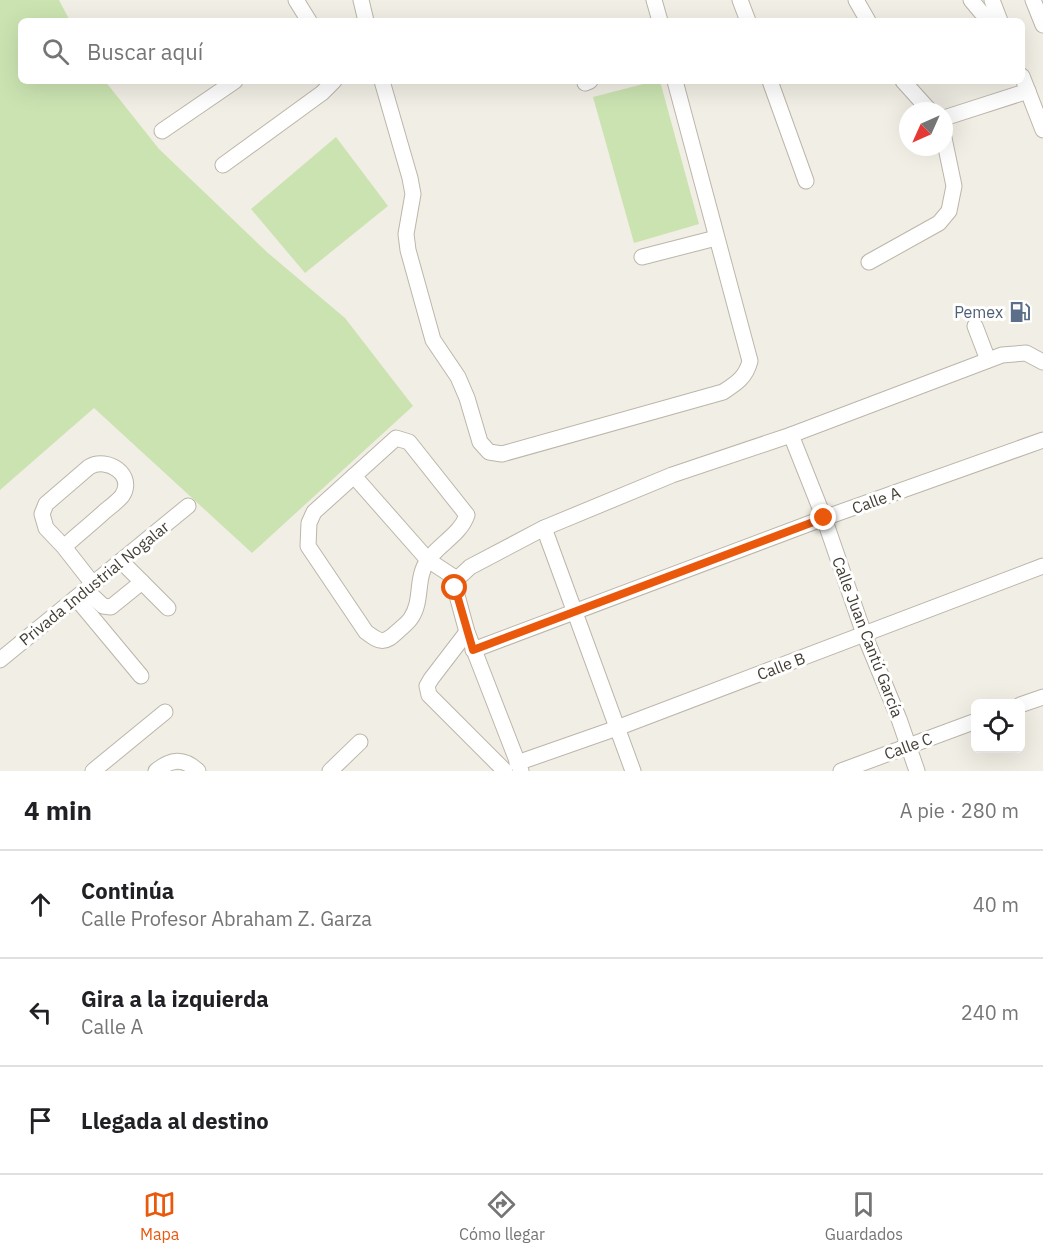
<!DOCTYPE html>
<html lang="es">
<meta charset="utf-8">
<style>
:root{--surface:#fff;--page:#f6f6f6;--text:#202124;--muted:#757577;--line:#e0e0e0;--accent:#ea580c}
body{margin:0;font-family:"IBM Plex Sans",sans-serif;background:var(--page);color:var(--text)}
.controls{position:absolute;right:18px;bottom:18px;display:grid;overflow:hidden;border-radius:9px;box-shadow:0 6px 24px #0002}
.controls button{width:54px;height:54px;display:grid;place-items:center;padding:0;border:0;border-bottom:2px solid var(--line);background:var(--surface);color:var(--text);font:30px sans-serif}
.compass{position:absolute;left:899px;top:102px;width:54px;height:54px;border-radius:50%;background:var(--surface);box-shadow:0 6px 24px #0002;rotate:225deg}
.stop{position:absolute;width:18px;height:18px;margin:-14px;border:4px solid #ea580c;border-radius:50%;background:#fff}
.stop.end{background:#ea580c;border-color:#fff;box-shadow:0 2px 6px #0008}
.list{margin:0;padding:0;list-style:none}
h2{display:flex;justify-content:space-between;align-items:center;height:78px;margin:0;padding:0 24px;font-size:26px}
h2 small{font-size:20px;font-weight:400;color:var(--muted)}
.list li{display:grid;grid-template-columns:39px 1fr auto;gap:18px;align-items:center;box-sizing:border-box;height:108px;padding:0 24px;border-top:2px solid var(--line)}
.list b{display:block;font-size:22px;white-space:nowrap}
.list p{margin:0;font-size:20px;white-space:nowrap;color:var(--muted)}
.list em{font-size:20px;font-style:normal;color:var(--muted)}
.icon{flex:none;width:33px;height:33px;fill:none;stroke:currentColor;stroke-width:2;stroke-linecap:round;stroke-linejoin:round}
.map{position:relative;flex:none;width:1043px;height:771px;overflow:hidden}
.search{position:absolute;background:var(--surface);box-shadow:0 6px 24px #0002;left:18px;right:18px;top:18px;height:66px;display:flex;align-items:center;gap:15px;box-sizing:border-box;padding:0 21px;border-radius:9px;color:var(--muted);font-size:22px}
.sheet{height:402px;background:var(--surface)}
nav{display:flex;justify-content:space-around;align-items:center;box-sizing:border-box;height:84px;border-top:2px solid var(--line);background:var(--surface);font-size:16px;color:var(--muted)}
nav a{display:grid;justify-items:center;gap:3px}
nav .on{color:var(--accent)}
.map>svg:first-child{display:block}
</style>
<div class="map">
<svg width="1043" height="771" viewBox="0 0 1043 771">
<rect width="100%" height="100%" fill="#f1eee5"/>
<g fill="#cbe3b1">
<polygon points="0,0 59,0 70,21 21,21 21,81 105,81 159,149 268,253 345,318 413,406 252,553 94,408 0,490"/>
<polygon points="655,81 660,81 699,224 634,243 593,97"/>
<polygon points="336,137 388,206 305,273 251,209"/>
</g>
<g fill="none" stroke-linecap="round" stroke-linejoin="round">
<defs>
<g id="minor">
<polyline points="296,0 309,21"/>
<polyline points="361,0 366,21"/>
<polyline points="654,0 660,21"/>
<polyline points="740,0 748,21"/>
<polyline points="856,0 868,21"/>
<polyline points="971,0 981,12 995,21"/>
<polyline points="992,0 1000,21"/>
<polyline points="1033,0 1043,25"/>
<polyline points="1022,76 1043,130"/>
<path d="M382,81L410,178L413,194L406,234L408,250L433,340L458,377L467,398L480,442L489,452L502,454L723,392C737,383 746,377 750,361L675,81"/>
<polyline points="770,81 806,181"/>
<polyline points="903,81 930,111"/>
<polyline points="585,83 590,81"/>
<polyline points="944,118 1028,91"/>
<polyline points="162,131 235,81"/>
<polyline points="223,165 322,93 334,81"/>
<polyline points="642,257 716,238"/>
<polyline points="869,262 939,223 949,211 954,186 944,138"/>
<polyline points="975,326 988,360"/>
<polyline points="791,435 824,518 864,634 899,719 917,771"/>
<path d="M396,438L409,442L467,515C460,535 440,543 428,560C415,578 423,601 411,618C408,623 402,627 398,631C384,644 381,643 366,632L308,546L309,523L314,512Z"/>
<polyline points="354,476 428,560 457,579"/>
<polyline points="544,528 633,771"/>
<path d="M64,547C77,535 91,524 104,512C110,507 117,502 122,496C136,475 107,456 89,467L46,504L42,514L46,528L64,547L93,584"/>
<polyline points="121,561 168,608"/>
<polyline points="457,579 470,567 544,528 672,475 791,435 1002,355 1026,353 1043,362"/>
<polyline points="457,579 455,588 467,632 521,771"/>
<polyline points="86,590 103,606 111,607 142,582"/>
<polyline points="76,598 141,676"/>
<polyline points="467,632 431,679 427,686 429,695 505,771"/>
<polyline points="473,650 824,518 1043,440"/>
<polyline points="0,660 188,506"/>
<polyline points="1020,705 1043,697"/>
<polyline points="517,763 617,728 1043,566"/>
<polyline points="93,771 165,712"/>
<path d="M156,771C171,759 183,757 198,771"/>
<polyline points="330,771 360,742"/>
<polyline points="841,771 976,721"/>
</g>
</defs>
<use href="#minor" stroke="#bcb6a9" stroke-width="17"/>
<use href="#minor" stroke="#fff" stroke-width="15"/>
</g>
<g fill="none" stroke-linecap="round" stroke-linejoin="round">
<polyline stroke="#ea580c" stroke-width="8" points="455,588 473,650 824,518"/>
</g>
<defs>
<symbol id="fuel-bare" viewBox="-9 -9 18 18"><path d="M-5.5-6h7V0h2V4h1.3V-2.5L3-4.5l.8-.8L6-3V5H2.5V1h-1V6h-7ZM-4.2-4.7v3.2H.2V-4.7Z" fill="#5c6f8a" stroke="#fff" stroke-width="2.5" paint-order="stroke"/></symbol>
</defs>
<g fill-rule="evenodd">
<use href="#fuel-bare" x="1005" y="297" width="30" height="30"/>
</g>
<g text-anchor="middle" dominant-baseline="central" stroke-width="6" stroke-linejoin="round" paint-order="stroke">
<g font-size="16" fill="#4e5e75" stroke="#fff" text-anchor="end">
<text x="1003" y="312">Pemex</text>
</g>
<g font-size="16" fill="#433e35" stroke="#fff">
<text transform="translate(876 500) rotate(-20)">Calle A</text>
<text transform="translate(94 583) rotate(-39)">Privada Industrial Nogalar</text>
<text transform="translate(868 637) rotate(69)">Calle Juan Cantú García</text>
<text transform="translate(781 666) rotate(-21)">Calle B</text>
<text transform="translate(908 746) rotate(-20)">Calle C</text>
</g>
</g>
</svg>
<div class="controls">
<button><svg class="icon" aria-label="locate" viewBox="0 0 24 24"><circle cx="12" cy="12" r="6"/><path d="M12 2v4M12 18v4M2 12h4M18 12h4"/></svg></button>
</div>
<svg class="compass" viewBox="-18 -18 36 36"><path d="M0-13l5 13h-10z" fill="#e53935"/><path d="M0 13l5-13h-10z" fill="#757577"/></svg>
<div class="stop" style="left:455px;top:588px"></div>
<div class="stop end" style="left:824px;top:518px"></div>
<div class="search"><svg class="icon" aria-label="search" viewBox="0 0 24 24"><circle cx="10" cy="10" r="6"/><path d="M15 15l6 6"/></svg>Buscar aquí</div>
</div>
<section class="sheet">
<h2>4 min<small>A pie · 280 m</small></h2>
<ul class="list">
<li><svg class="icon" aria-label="ahead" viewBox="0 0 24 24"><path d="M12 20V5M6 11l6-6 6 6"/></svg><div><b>Continúa</b><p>Calle Profesor Abraham Z. Garza</p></div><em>40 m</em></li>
<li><svg class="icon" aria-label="left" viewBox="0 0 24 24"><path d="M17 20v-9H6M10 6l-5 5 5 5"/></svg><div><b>Gira a la izquierda</b><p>Calle A</p></div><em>240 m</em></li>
<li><svg class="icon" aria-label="arrive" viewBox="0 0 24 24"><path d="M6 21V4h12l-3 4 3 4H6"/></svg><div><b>Llegada al destino</b></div></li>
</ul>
</section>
<nav>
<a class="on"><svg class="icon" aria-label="map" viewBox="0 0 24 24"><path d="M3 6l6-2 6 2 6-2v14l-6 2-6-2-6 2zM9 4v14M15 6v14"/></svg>Mapa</a>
<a><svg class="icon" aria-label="directions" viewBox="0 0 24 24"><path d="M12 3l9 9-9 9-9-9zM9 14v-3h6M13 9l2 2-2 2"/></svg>Cómo llegar</a>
<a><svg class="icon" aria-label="saved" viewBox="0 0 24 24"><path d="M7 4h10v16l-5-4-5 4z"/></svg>Guardados</a>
</nav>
